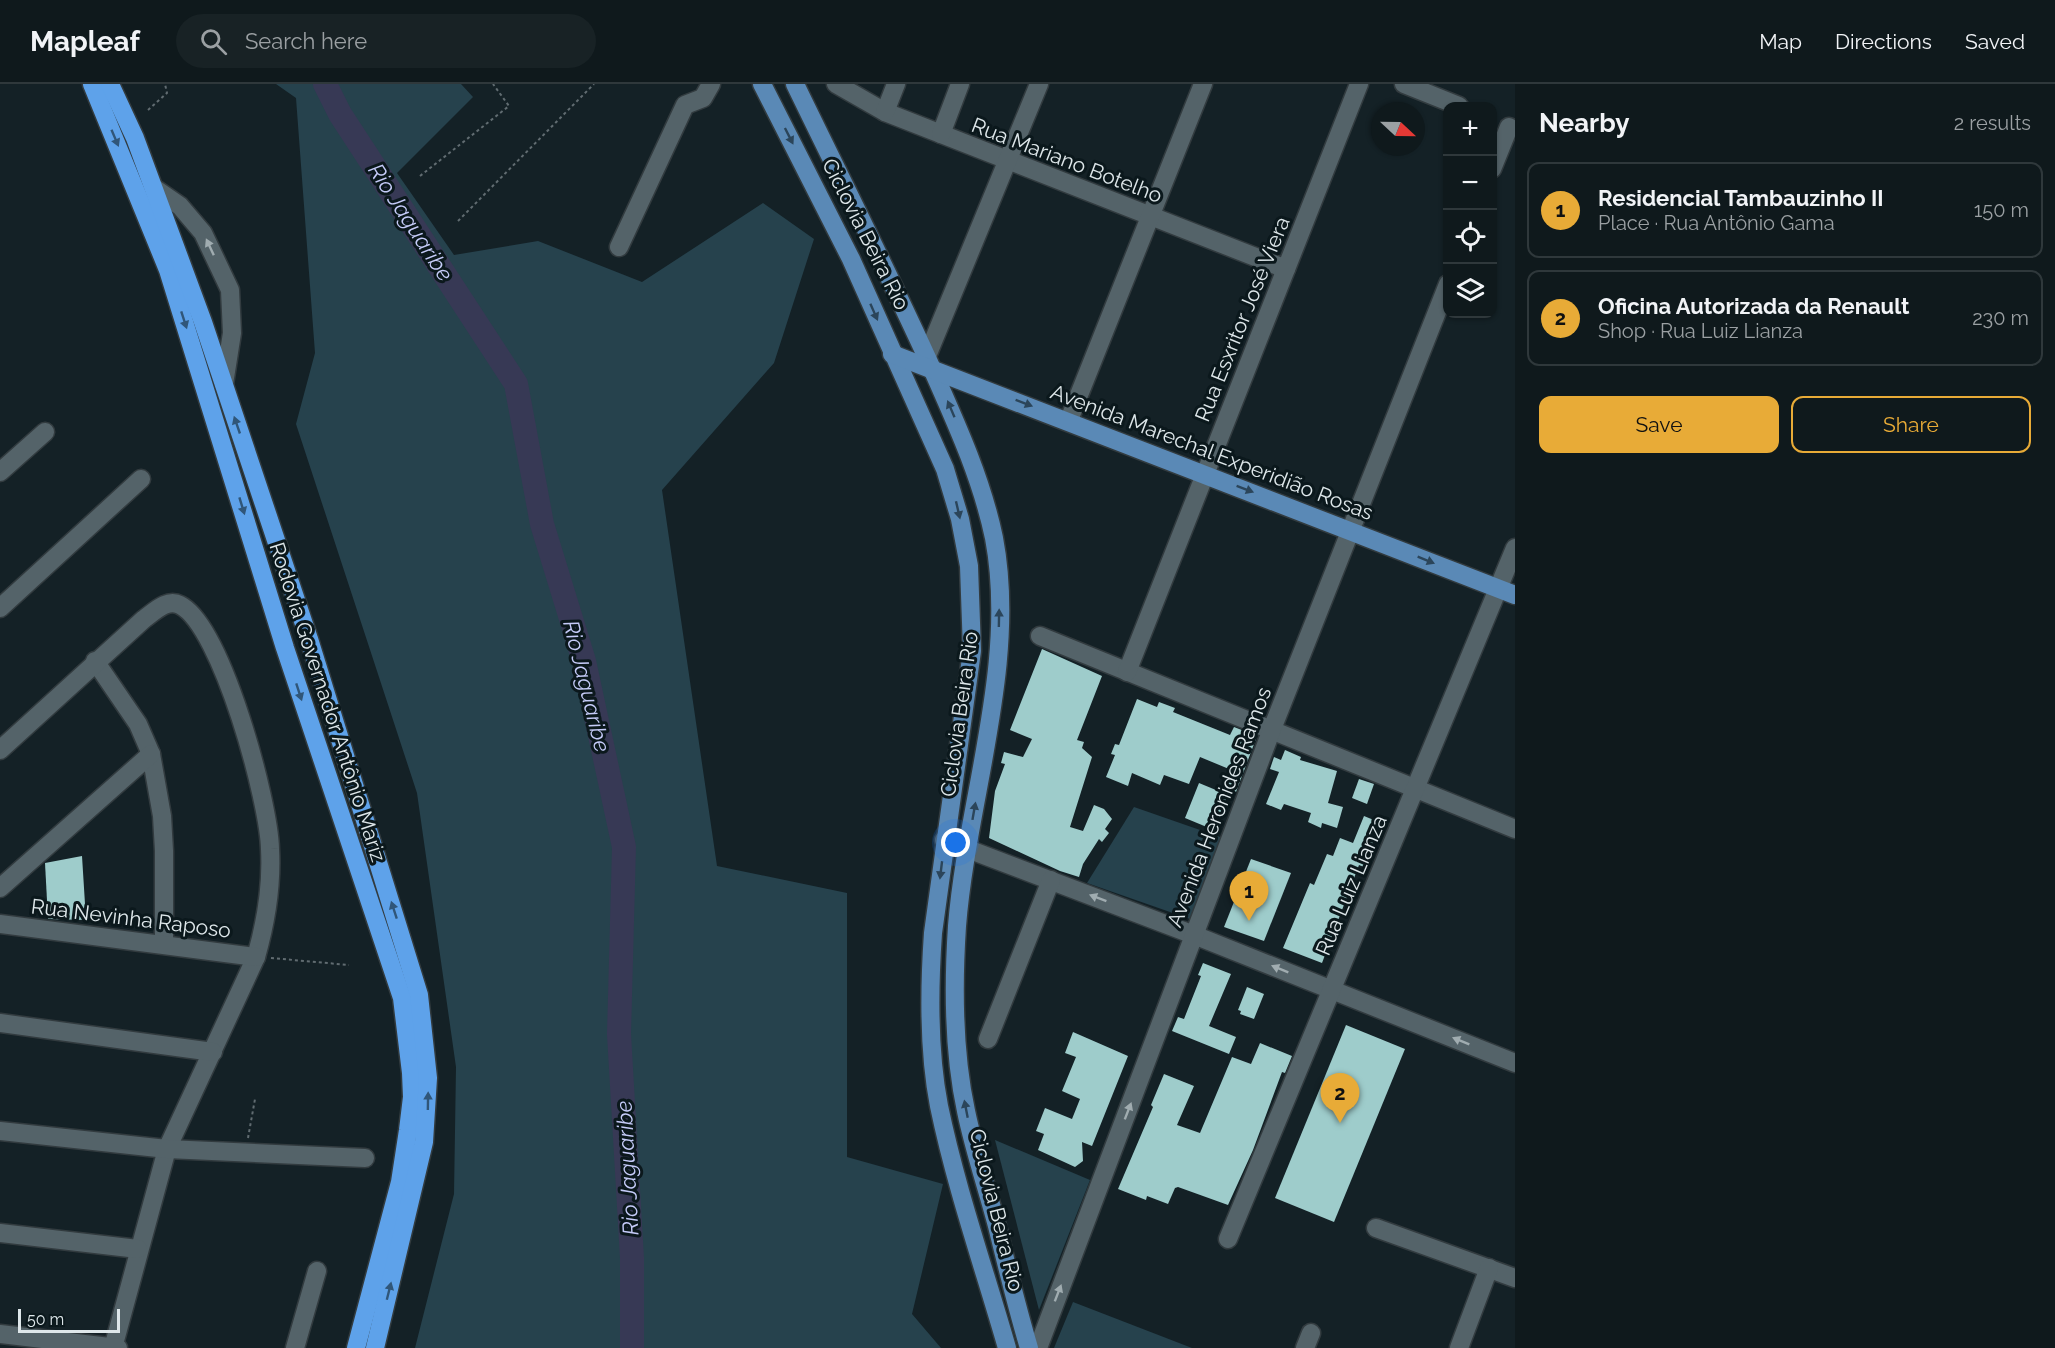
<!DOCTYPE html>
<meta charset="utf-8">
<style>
:root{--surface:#0f191c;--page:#182225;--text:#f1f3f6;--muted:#9ba0a3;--line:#2f383b;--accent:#e8ab37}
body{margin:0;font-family:Raleway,sans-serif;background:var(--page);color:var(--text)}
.controls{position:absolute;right:18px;top:18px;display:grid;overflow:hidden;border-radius:12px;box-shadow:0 2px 4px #0004}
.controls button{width:54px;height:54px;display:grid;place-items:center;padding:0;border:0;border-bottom:2px solid var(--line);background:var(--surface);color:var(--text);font:30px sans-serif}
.compass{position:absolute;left:1371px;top:18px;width:54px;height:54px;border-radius:50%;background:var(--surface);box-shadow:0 2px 4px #0004;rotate:112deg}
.scale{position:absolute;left:18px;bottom:15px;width:102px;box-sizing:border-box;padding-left:6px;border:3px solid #dee7ea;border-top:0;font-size:16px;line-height:21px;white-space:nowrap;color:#dee7ea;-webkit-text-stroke:4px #0b181c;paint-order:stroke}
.you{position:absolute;left:956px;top:759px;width:21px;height:21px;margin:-15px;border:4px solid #fff;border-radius:50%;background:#1a73e8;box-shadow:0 0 0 9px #1a73e833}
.badge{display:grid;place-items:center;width:39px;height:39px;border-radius:50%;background:var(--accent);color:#111;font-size:20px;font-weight:700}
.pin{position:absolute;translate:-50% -50px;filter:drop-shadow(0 2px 3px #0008)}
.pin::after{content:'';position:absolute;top:32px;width:21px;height:18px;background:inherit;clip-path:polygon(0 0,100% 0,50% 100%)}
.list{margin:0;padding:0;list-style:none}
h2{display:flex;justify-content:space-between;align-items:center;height:78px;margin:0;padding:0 24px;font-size:26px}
h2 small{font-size:20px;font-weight:400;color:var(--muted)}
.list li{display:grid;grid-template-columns:39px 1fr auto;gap:18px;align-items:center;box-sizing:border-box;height:96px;margin:0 12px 12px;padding:0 12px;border:2px solid var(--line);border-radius:12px}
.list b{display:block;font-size:22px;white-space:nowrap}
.list p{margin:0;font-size:20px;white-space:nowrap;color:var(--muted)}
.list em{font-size:20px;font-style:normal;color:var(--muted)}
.actions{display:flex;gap:12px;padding:18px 24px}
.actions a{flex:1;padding:14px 0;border:2px solid var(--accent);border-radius:12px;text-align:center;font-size:21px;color:var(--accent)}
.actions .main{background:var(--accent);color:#111}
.icon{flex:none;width:33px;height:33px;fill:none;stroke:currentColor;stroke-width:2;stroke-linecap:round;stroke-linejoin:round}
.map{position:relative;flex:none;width:1515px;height:1264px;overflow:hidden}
header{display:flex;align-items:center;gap:36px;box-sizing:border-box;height:84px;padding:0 30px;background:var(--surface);border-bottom:2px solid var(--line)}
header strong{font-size:28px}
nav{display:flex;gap:33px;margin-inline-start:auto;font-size:21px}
.search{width:420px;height:54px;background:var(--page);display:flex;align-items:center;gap:15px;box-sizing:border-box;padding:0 21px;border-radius:33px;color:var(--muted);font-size:22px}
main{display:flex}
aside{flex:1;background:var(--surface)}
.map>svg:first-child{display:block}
</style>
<header>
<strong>Mapleaf</strong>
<div class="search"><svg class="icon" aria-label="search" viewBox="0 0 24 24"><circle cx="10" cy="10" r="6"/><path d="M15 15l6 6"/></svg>Search here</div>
<nav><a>Map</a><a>Directions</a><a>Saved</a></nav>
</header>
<main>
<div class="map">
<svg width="1515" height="1264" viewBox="0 0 1515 1264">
<rect width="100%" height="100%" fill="#142126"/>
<g fill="#26424d">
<polygon points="276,0 461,0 473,13 397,89 454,171 538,157 642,198 763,119 814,155 774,279 662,406 717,782 847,809 847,1073 943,1100 912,1230 941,1264 415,1264 454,1110 456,983 417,709 296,340 315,269 296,14"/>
<polygon points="1134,723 1223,754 1190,835 1087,799"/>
<polygon points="995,1056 1090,1096 1039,1226"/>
<polygon points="1073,1218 1192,1264 1054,1264"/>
</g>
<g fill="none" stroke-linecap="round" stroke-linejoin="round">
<polyline stroke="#373955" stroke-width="24" points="325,0 340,30 516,300 542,440 584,577 624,763 619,950 632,1174 632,1264"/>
</g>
<g fill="#9ecccb">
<polygon points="1042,565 1102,592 1077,656 1084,658 1082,664 1092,673 1070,743 1083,747 1094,721 1104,725 1112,735 1105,745 1109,749 1102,758 1099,755 1083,780 1079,793 1060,787 989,754 995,707 1005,680 1001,679 1004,668 1023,673 1032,655 1010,646"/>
<polygon points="1137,615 1157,623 1159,618 1175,624 1173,628 1230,651 1234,643 1257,652 1236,708 1222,703 1229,685 1200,673 1189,700 1164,691 1160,701 1132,689 1128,702 1106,693 1115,671 1111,670 1115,660 1119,661"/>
<polygon points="1285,666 1301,673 1300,676 1337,687 1328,719 1343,723 1337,744 1322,739 1321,744 1308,738 1311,729 1284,720 1281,726 1266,720 1279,688 1270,685 1274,673 1281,676"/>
<polygon points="1359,695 1374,700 1367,720 1352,714"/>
<polygon points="1199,699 1228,711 1214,746 1185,734"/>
<polygon points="1364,732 1381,739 1364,783 1359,781 1322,879 1283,864 1310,799 1314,801 1327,770 1333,772 1340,754 1353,759"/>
<polygon points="82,772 86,836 48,835 45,779"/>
<polygon points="1251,775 1291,789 1264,857 1224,843"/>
<polygon points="1203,879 1231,890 1209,942 1236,953 1229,970 1172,947 1178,933 1184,935 1201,892 1198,891"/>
<polygon points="1247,903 1264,910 1254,935 1240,930 1241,927 1238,926"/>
<polygon points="1346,941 1405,965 1334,1138 1275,1114"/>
<polygon points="1073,948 1128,972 1092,1062 1082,1058 1083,1077 1075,1083 1038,1066 1044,1050 1036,1047 1045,1024 1072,1035 1080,1015 1062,1007 1076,973 1065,969"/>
<polygon points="1260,959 1292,972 1285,989 1282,988 1253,1066 1228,1121 1178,1103 1175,1104 1168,1120 1147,1112 1146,1116 1118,1105 1153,1023 1151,1021 1164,990 1194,1002 1177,1041 1200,1049 1232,973 1251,980"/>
</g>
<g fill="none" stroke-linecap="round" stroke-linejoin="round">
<defs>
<g id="minor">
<polyline points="836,0 885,28 1286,185"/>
<polyline points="1404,0 1459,22"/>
<polyline points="885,28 896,0"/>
<polyline points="941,50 960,0"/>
<polyline points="1492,85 1509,43"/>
<polyline points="154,104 180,122 203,149 230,206 232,249 224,300"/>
<polyline points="619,163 685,21 703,14 711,0"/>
<polyline points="927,272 1039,0"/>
<polyline points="1069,336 1203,0"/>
<polyline points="0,388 45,348"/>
<polyline points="0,524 141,395"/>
<polyline points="1040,552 1515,745"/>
<polyline points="95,577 138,640 151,670 162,732 164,767 164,860"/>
<polyline points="1127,588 1359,0"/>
<path d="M0,666L144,535C154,528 167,514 180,521C222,542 269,718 270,765C272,801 266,838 256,873L167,1065L113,1264"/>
<polyline points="944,756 1194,851 1515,979"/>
<polyline points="0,804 151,670"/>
<polyline points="0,840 256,873"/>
<polyline points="0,939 213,968"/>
<polyline points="988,955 1051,796"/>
<polyline points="0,1047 167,1065 365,1074"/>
<polyline points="1376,1144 1515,1194"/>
<polyline points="0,1149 138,1165"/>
<polyline points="1228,1155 1515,464"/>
<polyline points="0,1250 118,1264"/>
<polyline points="295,1264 317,1187"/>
<polyline points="1038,1264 1272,645 1448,200"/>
<polyline points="1305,1264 1311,1249"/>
<polyline points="1459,1264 1489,1184"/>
</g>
<g id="major">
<path d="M762,0L851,175L945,385L960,435L969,482L972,567L933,849C929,906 928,966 939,1022C956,1104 984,1184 1007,1264"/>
<path d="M795,0C841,95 889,190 933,287C957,341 982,396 994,454C1018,580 967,716 957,842C953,903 953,967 966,1027C974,1066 987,1104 997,1142C1007,1183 1017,1224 1029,1264"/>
<polyline points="892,270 1515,511"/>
</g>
<g id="highway">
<polyline points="92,0 168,186 285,564 402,914 411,989 412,1013 408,1046 400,1098 356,1264"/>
<polyline points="110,0 135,54 203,238 309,555 419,911 428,994 424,1058 375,1264"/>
</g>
</defs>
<use href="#minor" stroke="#323b3f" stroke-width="21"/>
<use href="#major" stroke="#323b3f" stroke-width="21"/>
<use href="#highway" stroke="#323b3f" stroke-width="21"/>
<g stroke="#616c71" stroke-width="2" stroke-dasharray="3 3" stroke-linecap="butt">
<polyline points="148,26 167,9 165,0"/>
<polyline points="420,92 509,22 493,0"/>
<polyline points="458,137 594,0"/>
<polyline points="271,874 349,881"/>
<polyline points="248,1054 255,1015"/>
</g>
<use href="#minor" stroke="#546369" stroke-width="18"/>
<use href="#major" stroke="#5a89b6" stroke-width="18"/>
<use href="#highway" stroke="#5ea2ea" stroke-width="18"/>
</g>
<defs><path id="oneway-solid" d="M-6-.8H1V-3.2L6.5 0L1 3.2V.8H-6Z" transform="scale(1.5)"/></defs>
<g fill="#2b455a">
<use href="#oneway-solid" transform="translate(789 52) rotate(63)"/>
<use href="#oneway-solid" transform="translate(874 228) rotate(66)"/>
<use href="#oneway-solid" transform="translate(1024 319) rotate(21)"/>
<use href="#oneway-solid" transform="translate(951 325) rotate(-113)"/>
<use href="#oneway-solid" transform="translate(1245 405) rotate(21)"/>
<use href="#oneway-solid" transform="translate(958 426) rotate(77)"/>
<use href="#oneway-solid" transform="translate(1426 476) rotate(22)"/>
<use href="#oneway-solid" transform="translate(999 534) rotate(-89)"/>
<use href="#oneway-solid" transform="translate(974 727) rotate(-80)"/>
<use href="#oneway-solid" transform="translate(941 786) rotate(97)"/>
<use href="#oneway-solid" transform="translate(966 1025) rotate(-101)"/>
</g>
<g fill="#305679">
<use href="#oneway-solid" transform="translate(115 54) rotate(67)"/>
<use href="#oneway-solid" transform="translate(184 236) rotate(72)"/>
<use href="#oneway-solid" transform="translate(237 341) rotate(-109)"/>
<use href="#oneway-solid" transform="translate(242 422) rotate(73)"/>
<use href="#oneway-solid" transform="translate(299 608) rotate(72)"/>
<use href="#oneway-solid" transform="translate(394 826) rotate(-108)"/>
<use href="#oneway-solid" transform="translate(428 1017) rotate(-89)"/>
<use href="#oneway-solid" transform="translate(389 1207) rotate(-76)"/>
</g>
<g fill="#a0acb0">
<use href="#oneway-solid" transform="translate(210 163) rotate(-115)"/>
<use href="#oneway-solid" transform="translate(1098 814) rotate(-159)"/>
<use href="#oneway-solid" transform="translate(1280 885) rotate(-158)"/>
<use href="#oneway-solid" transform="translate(1461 957) rotate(-158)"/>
<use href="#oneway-solid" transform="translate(1128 1027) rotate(-69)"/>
<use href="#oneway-solid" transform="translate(1058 1209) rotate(-69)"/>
</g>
<g text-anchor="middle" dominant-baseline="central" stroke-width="6" stroke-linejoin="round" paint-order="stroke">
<g font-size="21" fill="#dee7ea" stroke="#0b181c">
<text transform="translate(1067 76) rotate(21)">Rua Mariano Botelho</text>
<text transform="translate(866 150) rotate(63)">Ciclovia Beira Rio</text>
<text transform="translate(1242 235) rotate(-68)">Rua Esxritor José Viera</text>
<text transform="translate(1212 368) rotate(21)">Avenida Marechal Experidião Rosas</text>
<text transform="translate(328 618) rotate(72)">Rodovia Governador Antônio Mariz</text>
<text transform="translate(959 630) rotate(-82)">Ciclovia Beira Rio</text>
<text transform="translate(1219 723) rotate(-69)">Avenida Heronides Ramos</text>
<text transform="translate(1351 801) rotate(-67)">Rua Luiz Lianza</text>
<text transform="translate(131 834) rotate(7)">Rua Nevinha Raposo</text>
<text transform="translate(997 1126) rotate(76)">Ciclovia Beira Rio</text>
</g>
<g font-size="22" font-style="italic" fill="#c5cbf8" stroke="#0b181c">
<text transform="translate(411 138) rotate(57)">Rio Jaguaribe</text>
<text transform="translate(587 602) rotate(76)">Rio Jaguaribe</text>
<text transform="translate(627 1084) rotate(-93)">Rio Jaguaribe</text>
</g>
</g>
</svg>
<div class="controls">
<button>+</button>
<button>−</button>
<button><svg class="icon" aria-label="locate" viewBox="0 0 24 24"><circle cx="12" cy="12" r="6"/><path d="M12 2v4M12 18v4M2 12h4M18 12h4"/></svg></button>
<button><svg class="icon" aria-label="layers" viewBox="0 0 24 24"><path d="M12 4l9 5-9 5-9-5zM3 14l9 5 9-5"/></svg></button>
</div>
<svg class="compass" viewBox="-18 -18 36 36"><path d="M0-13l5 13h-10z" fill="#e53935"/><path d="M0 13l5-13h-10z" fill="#9ba0a3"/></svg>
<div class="scale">50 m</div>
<div class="you"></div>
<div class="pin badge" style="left:1249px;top:837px">1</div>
<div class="pin badge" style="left:1340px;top:1039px">2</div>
</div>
<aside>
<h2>Nearby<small>2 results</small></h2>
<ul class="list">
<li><span class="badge">1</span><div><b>Residencial Tambauzinho II</b><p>Place · Rua Antônio Gama</p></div><em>150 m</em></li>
<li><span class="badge">2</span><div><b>Oficina Autorizada da Renault</b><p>Shop · Rua Luiz Lianza</p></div><em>230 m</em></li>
</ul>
<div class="actions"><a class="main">Save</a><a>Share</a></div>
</aside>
</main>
